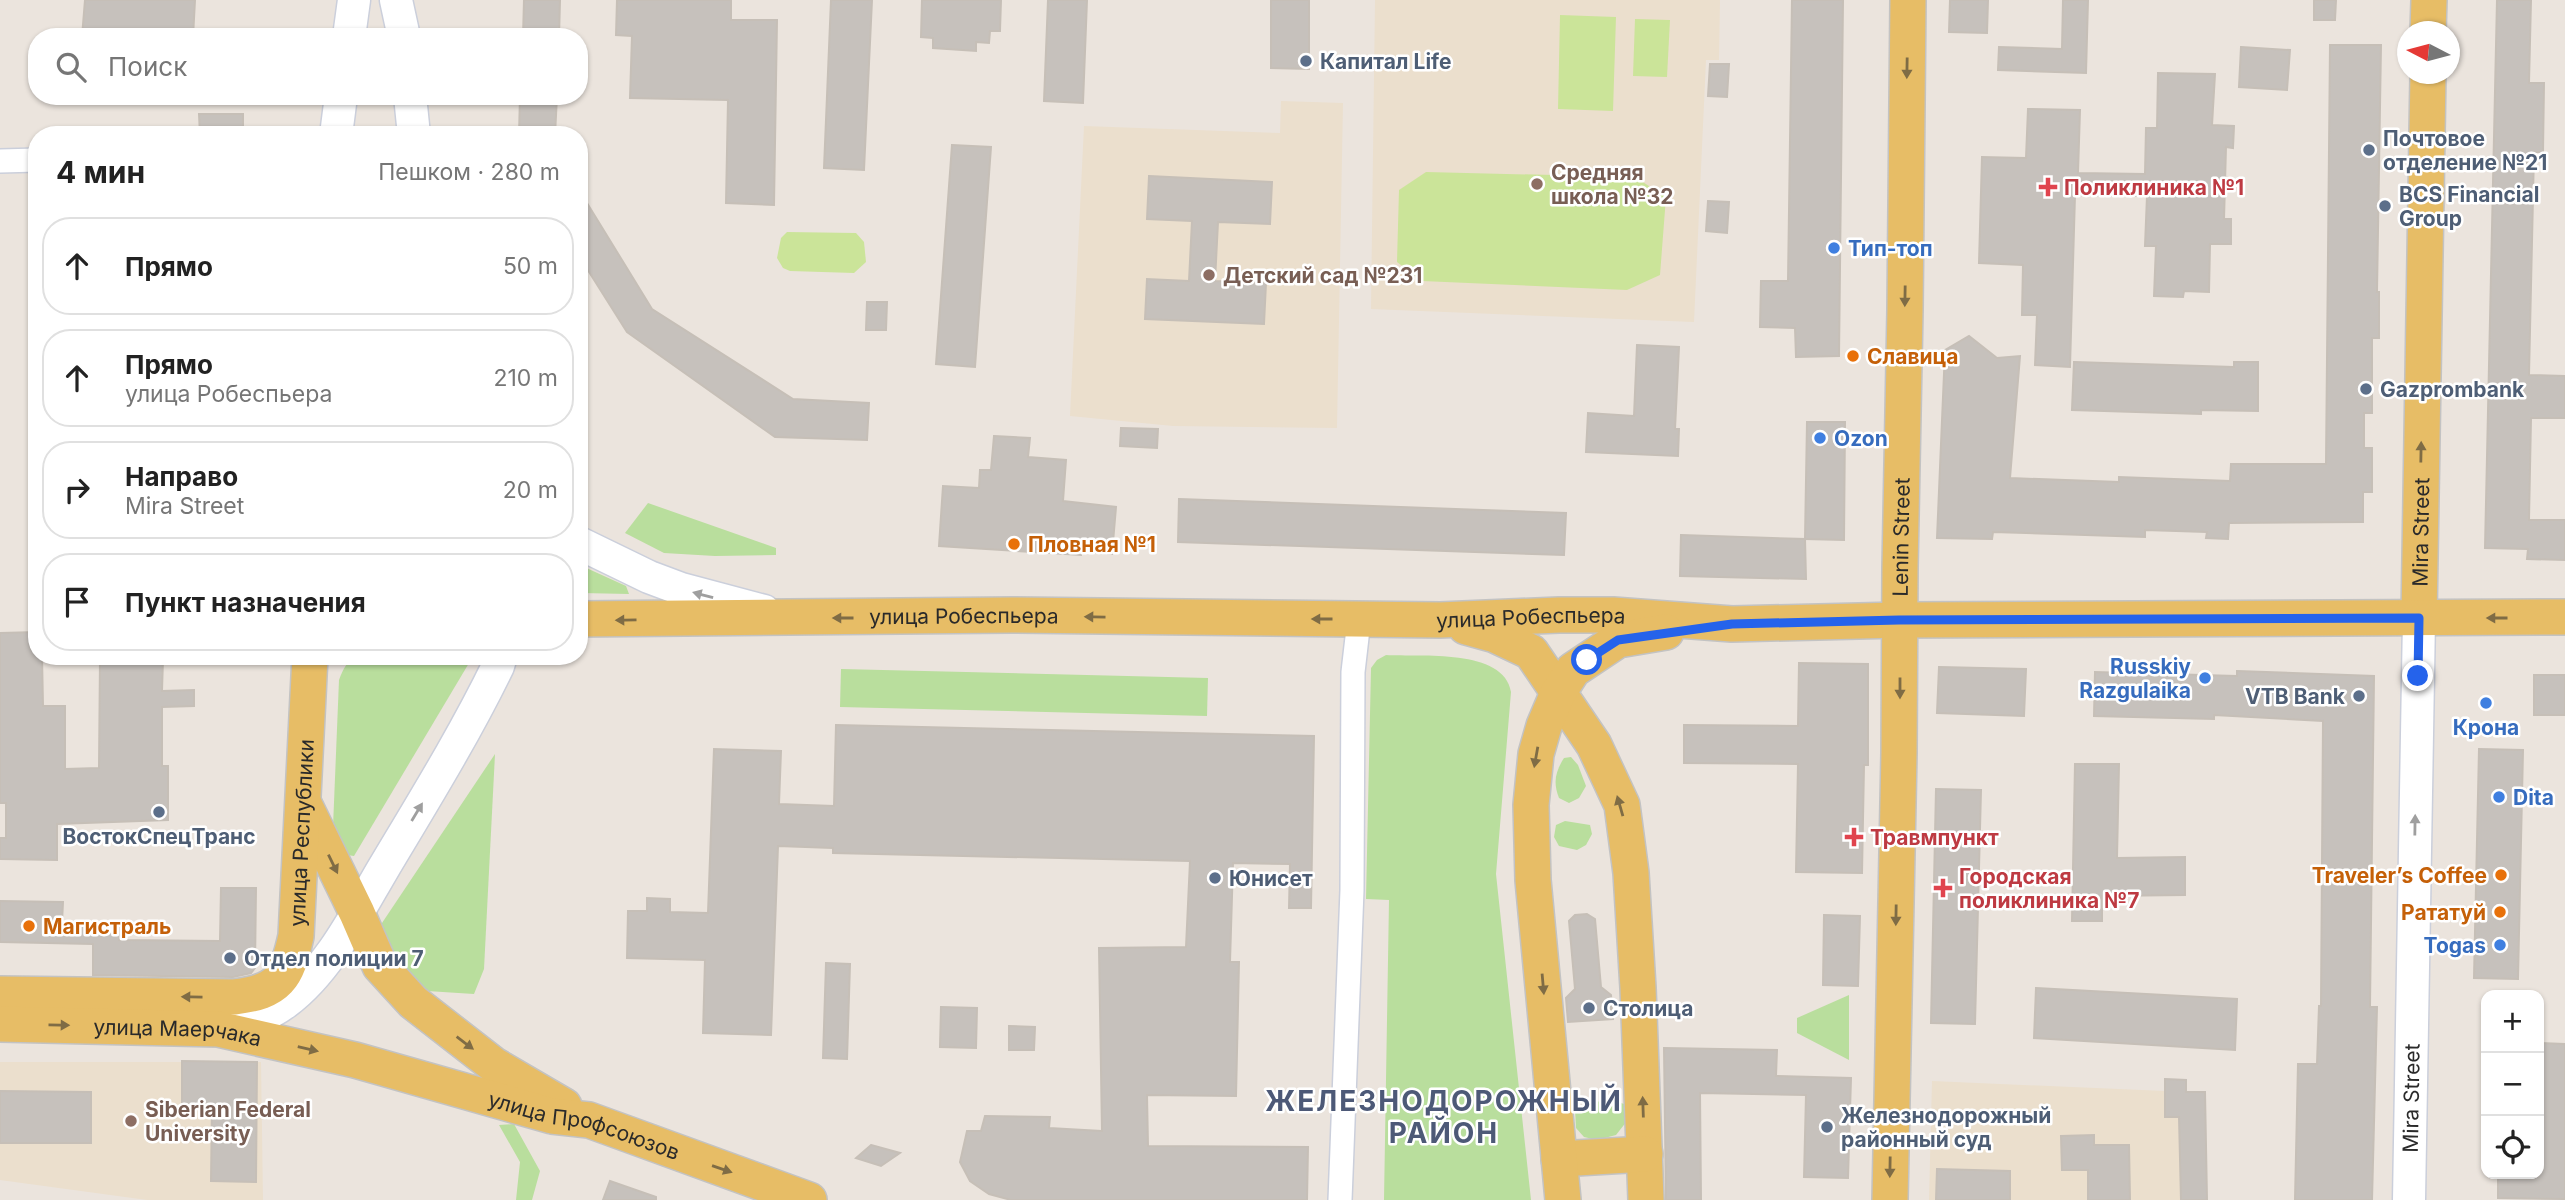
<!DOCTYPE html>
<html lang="ru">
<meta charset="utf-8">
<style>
:root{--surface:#fff;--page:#f2f2f2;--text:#222;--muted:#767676;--line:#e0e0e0}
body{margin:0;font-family:Inter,sans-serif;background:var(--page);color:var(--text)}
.controls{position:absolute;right:21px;bottom:21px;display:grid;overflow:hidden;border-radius:14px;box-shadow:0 2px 5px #0004}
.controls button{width:63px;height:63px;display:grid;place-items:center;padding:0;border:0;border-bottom:2px solid var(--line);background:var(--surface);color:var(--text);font:35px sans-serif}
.compass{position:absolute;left:2397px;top:21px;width:63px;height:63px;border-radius:50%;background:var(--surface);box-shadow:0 2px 5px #0004;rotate:276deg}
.stop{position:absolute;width:21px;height:21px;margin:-16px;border:5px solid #2563eb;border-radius:50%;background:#fff}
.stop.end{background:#2563eb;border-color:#fff;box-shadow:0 2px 7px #0008}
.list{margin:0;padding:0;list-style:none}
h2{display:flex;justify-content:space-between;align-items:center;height:91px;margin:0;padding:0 28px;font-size:30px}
h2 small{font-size:23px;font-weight:400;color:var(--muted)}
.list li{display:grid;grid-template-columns:46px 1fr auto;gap:21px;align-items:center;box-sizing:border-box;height:98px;margin:0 14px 14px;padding:0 14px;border:2px solid var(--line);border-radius:28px}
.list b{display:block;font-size:26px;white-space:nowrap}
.list p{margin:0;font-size:23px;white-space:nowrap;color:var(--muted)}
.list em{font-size:23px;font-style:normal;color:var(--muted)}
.icon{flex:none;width:38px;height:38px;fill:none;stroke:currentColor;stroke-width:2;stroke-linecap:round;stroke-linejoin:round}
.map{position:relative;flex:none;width:2565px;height:1200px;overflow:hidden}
.search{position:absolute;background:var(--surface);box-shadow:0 2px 5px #0004;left:28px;top:28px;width:560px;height:77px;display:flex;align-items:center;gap:18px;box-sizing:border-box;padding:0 24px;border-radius:28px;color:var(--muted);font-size:26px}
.panel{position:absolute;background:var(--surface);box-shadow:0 2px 5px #0004;left:28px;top:126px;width:560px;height:539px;border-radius:28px}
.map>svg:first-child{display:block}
</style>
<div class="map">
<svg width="2565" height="1200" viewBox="0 0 2565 1200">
<rect width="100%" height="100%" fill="#ebe4dd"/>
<g fill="#ebdfcd">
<polygon points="1375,0 1720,0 1719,60 1706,60 1694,322 1371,309"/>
<polygon points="1281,101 1343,103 1337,428 1173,426 1070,416 1084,126 1280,133"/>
<polygon points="0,1062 261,1062 263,1200 147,1200 0,1180"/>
<polygon points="1932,1081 2165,1091 2165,1117 2179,1117 2181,1200 1929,1200"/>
</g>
<g fill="#b9de9d">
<polygon points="648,503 776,548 776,555 715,556 664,553 625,533"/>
<polygon points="582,566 626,586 629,594 581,593"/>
<path d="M1386,655C1420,657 1504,648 1511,692L1496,874L1531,1200H1384L1389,900L1366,899L1371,668L1377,660Z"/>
<path d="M358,656L472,658L354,856L340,854L333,827L339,680C343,669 347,660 358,656Z"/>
<polygon points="841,669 1208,678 1207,716 840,707"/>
<polygon points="495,754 484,969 474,994 427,991 405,974 380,926"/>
<path d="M1571,757L1578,765L1586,786L1579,798L1569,803L1559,798C1553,783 1555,772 1564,758Z"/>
<polygon points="1565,821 1590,825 1592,834 1586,845 1577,850 1559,846 1554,837 1556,825"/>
<polygon points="1849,995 1849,1060 1797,1033 1797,1018"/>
<polygon points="1610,1099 1624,1104 1627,1121 1616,1135 1597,1140 1584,1137 1576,1128 1575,1109 1592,1103"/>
<polygon points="514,1124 540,1171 532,1200 516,1200 520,1162 499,1125"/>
</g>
<g fill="#cbe499">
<polygon points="1560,15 1616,17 1613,111 1558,109"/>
<polygon points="1635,19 1670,20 1667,77 1633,76"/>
<polygon points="1426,172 1635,177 1666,197 1660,275 1627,290 1422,281 1397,262 1399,190"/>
<polygon points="787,232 856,233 864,242 866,262 854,273 790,271 783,268 777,258 781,238"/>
</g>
<g fill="#c6c1bc" stroke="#c6bfb7" stroke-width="2">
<polygon points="85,0 195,0 193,37 82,37"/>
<polygon points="524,0 560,0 559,37 523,37"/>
<polygon points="617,0 731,0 731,20 777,20 774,205 726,203 728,100 630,98 632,36 616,35"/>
<polygon points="831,0 872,0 864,170 824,168"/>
<polygon points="922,0 1001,0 1000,31 990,31 989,43 976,42 976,51 933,48 933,38 921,37"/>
<polygon points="1048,0 1087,0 1083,103 1044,101"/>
<polygon points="1271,0 1309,0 1309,69 1271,68"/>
<polygon points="1792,0 1843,0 1839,356 1796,357 1795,328 1760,327 1761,281 1788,281"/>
<polygon points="1950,0 1988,0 1987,33 1949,32"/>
<polygon points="2063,0 2088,0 2086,73 1998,70 1999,47 2062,49"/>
<polygon points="2314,0 2336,0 2335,20 2314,20"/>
<polygon points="2497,0 2531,0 2529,83 2544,83 2543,152 2534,152 2529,375 2565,376 2565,418 2531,418 2529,520 2565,520 2565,560 2527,559 2528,549 2485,548"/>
<polygon points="2330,45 2381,45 2377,292 2379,292 2379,338 2372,338 2372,413 2364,413 2364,448 2372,448 2372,492 2363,492 2363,522 2229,523 2228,539 2206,538 2207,532 2145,530 2145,537 1993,532 1992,539 1937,538 1945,350 1969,336 1997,358 2020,356 2010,478 2119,482 2119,477 2230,481 2231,464 2326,464"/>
<polygon points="2241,47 2290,50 2287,90 2239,87"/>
<polygon points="1710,64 1729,64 1727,97 1708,96"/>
<polygon points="2158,73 2215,74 2212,125 2234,126 2233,148 2226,147 2224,219 2231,219 2231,244 2210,244 2209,292 2184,291 2183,297 2154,296 2156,246 2145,246 2147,196 2075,195 2070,367 2035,365 2037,315 2022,315 2023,265 1979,263 1982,157 2026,158 2028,109 2080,110 2078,173 2145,174 2146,128 2157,128"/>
<polygon points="520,96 557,96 555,135 519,135"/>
<polygon points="199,114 243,114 243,135 200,135"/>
<polygon points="952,145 991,147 975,367 936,364"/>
<polygon points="1149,176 1272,182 1270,224 1218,222 1215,281 1266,283 1264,324 1145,319 1147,279 1189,281 1192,221 1147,219"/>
<polygon points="579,190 652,309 793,399 869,403 867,440 775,437 627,332 579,256"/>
<polygon points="1708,201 1729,202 1727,233 1706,231"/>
<polygon points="867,302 887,302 886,330 866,330"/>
<polygon points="1637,345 1679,347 1675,429 1679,429 1678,456 1586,452 1588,413 1634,416"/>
<polygon points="2074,362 2234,367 2234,362 2258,362 2258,411 2201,410 2201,414 2072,410"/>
<polygon points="1807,422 1845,422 1844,540 1805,539"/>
<polygon points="1121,428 1158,429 1157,448 1120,446"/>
<polygon points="994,436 1030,438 1028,457 1066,460 1063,501 1116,507 1112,554 1081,552 1081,555 939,546 943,486 979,488 980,470 991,470"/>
<polygon points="1179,499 1566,513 1564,555 1178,542"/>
<polygon points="1681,535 1805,539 1806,579 1680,576"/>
<polygon points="37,632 37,656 42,656 43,706 65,706 65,769 99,768 100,659 163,659 162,691 194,690 194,706 162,707 162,766 168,766 168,820 57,824 57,860 0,859 0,838 6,838 6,803 0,803 0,633"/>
<polygon points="1799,663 1868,664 1868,765 1864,765 1862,873 1796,872 1798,764 1684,763 1684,725 1798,726"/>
<polygon points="1939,667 2026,669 2024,716 1937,713"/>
<polygon points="2237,671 2374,676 2370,1007 2377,1007 2372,1200 2295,1200 2298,1064 2317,1064 2319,1006 2321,1006 2323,721 2214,715 2214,719 2094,716 2095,672 2237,676"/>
<rect x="2534" y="675" width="31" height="40"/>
<polygon points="836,725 1314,736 1311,908 1289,908 1290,864 1233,863 1230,962 1239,962 1236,1096 1147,1095 1148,1146 1308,1147 1307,1200 1011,1200 989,1194 970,1181 960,1162 967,1131 981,1131 985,1116 1050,1117 1049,1128 1102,1131 1099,948 1186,947 1190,861 833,853 833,848 778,846 771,1035 703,1033 705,960 627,958 628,911 647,911 647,898 670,899 670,912 708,913 714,749 781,751 779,804 834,806"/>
<polygon points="2479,749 2523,750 2518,979 2474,978"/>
<polygon points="2075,764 2119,764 2117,858 2185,857 2185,895 2102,896 2102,921 2072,921"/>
<polygon points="1936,789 1981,790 1975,1024 1931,1023"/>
<polygon points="221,888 256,888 255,968 251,973 233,977 93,975 93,944 0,942 0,901 63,902 62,923 119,924 119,940 220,941"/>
<polygon points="1587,914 1595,919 1601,987 1611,995 1613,1019 1568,1022 1566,998 1575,989 1569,921 1575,915"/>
<polygon points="1824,915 1860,916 1858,986 1823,985"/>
<polygon points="826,963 850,964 847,1059 823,1058"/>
<polygon points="2036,988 2237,999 2235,1050 2034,1038"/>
<polygon points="941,1007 977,1008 976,1048 940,1047"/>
<polygon points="1009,1026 1035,1027 1034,1050 1009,1050"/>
<polygon points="2539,1043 2565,1044 2565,1199 2498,1198 2498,1174 2539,1174"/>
<polygon points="1664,1048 1777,1050 1776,1076 1851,1078 1848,1178 1804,1177 1806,1095 1700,1093 1701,1200 1666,1200"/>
<polygon points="182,1061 257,1062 256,1182 211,1181 212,1104 182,1104"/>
<polygon points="2165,1079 2186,1080 2186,1092 2205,1092 2207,1200 2181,1200 2179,1117 2165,1117"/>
<polygon points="0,1091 91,1092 91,1143 0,1143"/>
<polygon points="2094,1135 2094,1145 2129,1145 2130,1200 2088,1200 2088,1170 2062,1170 2061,1136"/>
<polygon points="871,1145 900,1153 881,1166 856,1158"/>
<polygon points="1937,1169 2010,1171 2010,1200 1936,1200"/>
<polygon points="610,1181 656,1197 656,1200 603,1200"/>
</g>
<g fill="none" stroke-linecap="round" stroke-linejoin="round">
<defs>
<g id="minor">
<polyline points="0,161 37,160"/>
<polyline points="1340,1200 1352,890 1353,672 1359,620"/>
</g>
<g id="secondary">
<polyline points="396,0 404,37"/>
<polyline points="349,37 354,0"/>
<polyline points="410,96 414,135"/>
<polyline points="336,135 341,96"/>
<polyline points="579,543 649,577 681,589 764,611"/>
<path d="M218,1029C243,1023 265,1018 286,1002C328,971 357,913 383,869C423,802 464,736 498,666L501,656"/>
<path id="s1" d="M2409,1200L2419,618"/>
</g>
<g id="primary">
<polyline points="2428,32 2429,0"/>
<path id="s2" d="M2419,618L2428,74"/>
<path id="s3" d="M579,619L1011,615L1440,620L1559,615H1613L1732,624L1899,620L2565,617"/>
<polyline points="1466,627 1495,635 1531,652 1594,745 1622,805 1631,873 1638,988 1646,1200"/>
<polyline points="305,806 357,913 380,966 413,1002 494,1065 564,1106"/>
<path id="s4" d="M0,994L234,997C279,992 287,978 296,936L310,656"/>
<path id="s5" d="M0,1024L218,1029L355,1060L552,1116L589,1120L809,1200"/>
<polyline points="1559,1159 1645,1154"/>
<polyline points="1563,1200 1533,880 1531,805 1536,754 1544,726 1558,693 1573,670 1618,640 1666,632"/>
<path id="s6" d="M1890,1200L1899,753L1900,568L1905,310L1908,0"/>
</g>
</defs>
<use href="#minor" stroke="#cbcfdb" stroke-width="26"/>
<use href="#secondary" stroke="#cbcfdb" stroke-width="35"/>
<use href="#primary" stroke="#c3c3c3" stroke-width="38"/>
<use href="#minor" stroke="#fff" stroke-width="23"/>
<use href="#secondary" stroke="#fff" stroke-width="32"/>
<use href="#primary" stroke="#e7bd66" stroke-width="35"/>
</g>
<defs><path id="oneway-solid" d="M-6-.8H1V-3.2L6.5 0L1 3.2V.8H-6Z" transform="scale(1.75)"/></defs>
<g fill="#7f6c45">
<use href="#oneway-solid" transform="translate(1907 68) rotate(91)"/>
<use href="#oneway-solid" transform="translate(1905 296) rotate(91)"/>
<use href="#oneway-solid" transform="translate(2421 452) rotate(-89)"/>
<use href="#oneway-solid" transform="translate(1095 617) rotate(-179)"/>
<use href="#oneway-solid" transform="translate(843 618) rotate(180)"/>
<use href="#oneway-solid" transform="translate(2497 618) rotate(180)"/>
<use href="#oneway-solid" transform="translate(1322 619) rotate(-180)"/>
<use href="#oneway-solid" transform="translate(626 620) rotate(179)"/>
<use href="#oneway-solid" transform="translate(1900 688) rotate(90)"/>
<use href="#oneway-solid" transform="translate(1536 757) rotate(100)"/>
<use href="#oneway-solid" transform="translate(1620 806) rotate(-106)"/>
<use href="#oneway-solid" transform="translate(333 864) rotate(64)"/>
<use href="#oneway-solid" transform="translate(1896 915) rotate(91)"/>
<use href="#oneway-solid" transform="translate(1543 984) rotate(85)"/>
<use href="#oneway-solid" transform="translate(192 997) rotate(-179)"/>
<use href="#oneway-solid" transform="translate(59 1025) rotate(1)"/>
<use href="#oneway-solid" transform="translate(465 1043) rotate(37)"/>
<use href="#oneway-solid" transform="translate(308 1049) rotate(13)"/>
<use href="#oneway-solid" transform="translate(1643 1107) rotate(-92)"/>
<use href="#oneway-solid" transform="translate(1890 1167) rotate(91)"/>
<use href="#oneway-solid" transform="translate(722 1169) rotate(19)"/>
</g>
<g fill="#9f9f9f">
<use href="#oneway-solid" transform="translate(703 595) rotate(-165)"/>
<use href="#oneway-solid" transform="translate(417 812) rotate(-59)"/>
<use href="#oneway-solid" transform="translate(2415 825) rotate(-89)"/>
</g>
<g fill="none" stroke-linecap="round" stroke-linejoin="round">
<polyline stroke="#2563eb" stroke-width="9" points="1587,660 1618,640 1732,624 1899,620 2419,618 2418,676"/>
</g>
<g fill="#5c6f8a" stroke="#fff" stroke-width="2.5">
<circle cx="1306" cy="61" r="7"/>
<circle cx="2369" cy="150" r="7"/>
<circle cx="2385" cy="206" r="7"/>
<circle cx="2366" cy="389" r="7"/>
<circle cx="2359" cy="696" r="7"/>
<circle cx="159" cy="812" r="7"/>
<circle cx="1215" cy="878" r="7"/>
<circle cx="230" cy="958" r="7"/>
<circle cx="1589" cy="1008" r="7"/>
<circle cx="1827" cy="1127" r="7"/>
</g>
<g fill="#8d6e63" stroke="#fff" stroke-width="2.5">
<circle cx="1537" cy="184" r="7"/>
<circle cx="1209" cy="275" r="7"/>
<circle cx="131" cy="1121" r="7"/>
</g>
<g fill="#e0444e" stroke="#fff" stroke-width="2.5">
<path d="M2044.5 176.5h7v7h7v7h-7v7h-7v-7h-7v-7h7z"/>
<path d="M1850.5 826.5h7v7h7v7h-7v7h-7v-7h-7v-7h7z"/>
<path d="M1939.5 877.5h7v7h7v7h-7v7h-7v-7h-7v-7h7z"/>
</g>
<g fill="#3f7fe0" stroke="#fff" stroke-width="2.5">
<circle cx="1834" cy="248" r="7"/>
<circle cx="1820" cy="438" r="7"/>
<circle cx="2205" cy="678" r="7"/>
<circle cx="2486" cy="703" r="7"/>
<circle cx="2499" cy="797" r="7"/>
<circle cx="2500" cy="945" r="7"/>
</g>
<g fill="#e8710a" stroke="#fff" stroke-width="2.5">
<circle cx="1853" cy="356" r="7"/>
<circle cx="1014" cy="544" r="7"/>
<circle cx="2501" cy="875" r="7"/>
<circle cx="2500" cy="912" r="7"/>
<circle cx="29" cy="926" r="7"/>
</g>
<g text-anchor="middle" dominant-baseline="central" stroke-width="5" stroke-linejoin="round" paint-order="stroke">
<g font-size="21" font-weight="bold" fill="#4e5e75" stroke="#fff" text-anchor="start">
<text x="1320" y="61">Капитал Life</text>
<text x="2383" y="138">Почтовое<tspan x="2383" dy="24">отделение №21</tspan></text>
<text x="2399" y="194">BCS Financial<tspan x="2399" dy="24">Group</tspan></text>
<text x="2380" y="389">Gazprombank</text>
<text x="2345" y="696" text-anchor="end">VTB Bank</text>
<text x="159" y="836" text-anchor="middle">ВостокСпецТранс</text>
<text x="1229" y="878">Юнисет</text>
<text x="244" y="958">Отдел полиции 7</text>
<text x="1603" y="1008">Столица</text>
<text x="1841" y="1115">Железнодорожный<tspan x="1841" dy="24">районный суд</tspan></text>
</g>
<g font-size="21" font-weight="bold" fill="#785e54" stroke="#fff" text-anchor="start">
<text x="1551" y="172">Средняя<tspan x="1551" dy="24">школа №32</tspan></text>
<text x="1223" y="275">Детский сад №231</text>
<text x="145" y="1109">Siberian Federal<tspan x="145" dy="24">University</tspan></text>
</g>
<g font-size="21" font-weight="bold" fill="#be3a42" stroke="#fff" text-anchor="start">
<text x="2064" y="187">Поликлиника №1</text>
<text x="1870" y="837">Травмпункт</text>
<text x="1959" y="876">Городская<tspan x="1959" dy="24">поликлиника №7</tspan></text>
</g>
<g font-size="21" font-weight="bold" fill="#366cbe" stroke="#fff" text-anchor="start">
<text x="1848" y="248">Тип-топ</text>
<text x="1834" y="438">Ozon</text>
<text x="2191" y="666" text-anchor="end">Russkiy<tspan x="2191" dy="24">Razgulaika</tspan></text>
<text x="2486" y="727" text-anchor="middle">Крона</text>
<text x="2513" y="797">Dita</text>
<text x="2486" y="945" text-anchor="end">Togas</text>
</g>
<g font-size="21" font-weight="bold" fill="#c56008" stroke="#fff" text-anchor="start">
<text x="1867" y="356">Славица</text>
<text x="1028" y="544">Пловная №1</text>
<text x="2487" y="875" text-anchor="end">Traveler’s Coffee</text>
<text x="2486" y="912" text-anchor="end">Рататуй</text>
<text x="43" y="926">Магистраль</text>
</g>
<g font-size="21" fill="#2a2a2a" stroke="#fff">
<text stroke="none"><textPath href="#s2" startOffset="86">Mira Street</textPath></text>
<text stroke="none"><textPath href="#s6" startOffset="663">Lenin Street</textPath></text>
<text stroke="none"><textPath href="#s3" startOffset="385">улица Робеспьера</textPath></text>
<text stroke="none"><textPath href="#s3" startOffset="952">улица Робеспьера</textPath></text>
<text stroke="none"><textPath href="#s4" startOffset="434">улица Республики</textPath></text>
<text stroke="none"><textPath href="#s5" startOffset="178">улица Маерчака</textPath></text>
<text stroke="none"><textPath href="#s1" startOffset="102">Mira Street</textPath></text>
<text stroke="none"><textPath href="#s5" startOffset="597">улица Профсоюзов</textPath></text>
</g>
<g font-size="28" font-weight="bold" letter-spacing="2" fill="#4d5977" stroke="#fff">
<text x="1444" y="1101">ЖЕЛЕЗНОДОРОЖНЫЙ<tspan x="1444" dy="32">РАЙОН</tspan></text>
</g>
</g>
</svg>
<div class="controls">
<button>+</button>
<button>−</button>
<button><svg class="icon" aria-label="locate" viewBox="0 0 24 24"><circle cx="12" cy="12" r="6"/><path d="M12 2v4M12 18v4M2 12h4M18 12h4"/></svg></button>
</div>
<svg class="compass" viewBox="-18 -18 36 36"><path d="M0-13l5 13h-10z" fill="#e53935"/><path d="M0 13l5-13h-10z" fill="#767676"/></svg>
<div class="stop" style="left:1587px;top:660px"></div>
<div class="stop end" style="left:2418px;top:676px"></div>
<div class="search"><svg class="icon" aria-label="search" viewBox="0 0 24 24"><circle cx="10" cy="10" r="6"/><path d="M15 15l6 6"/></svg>Поиск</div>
<section class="panel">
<h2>4 мин<small>Пешком · 280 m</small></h2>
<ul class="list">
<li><svg class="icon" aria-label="ahead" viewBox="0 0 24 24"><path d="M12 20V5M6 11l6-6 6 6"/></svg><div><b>Прямо</b></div><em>50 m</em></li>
<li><svg class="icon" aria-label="ahead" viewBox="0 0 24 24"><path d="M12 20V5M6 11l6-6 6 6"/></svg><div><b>Прямо</b><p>улица Робеспьера</p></div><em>210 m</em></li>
<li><svg class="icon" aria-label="right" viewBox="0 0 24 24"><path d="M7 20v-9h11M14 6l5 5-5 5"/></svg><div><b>Направо</b><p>Mira Street</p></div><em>20 m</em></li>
<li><svg class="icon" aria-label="arrive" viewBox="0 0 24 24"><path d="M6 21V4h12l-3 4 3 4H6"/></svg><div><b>Пункт назначения</b></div></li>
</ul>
</section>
</div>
